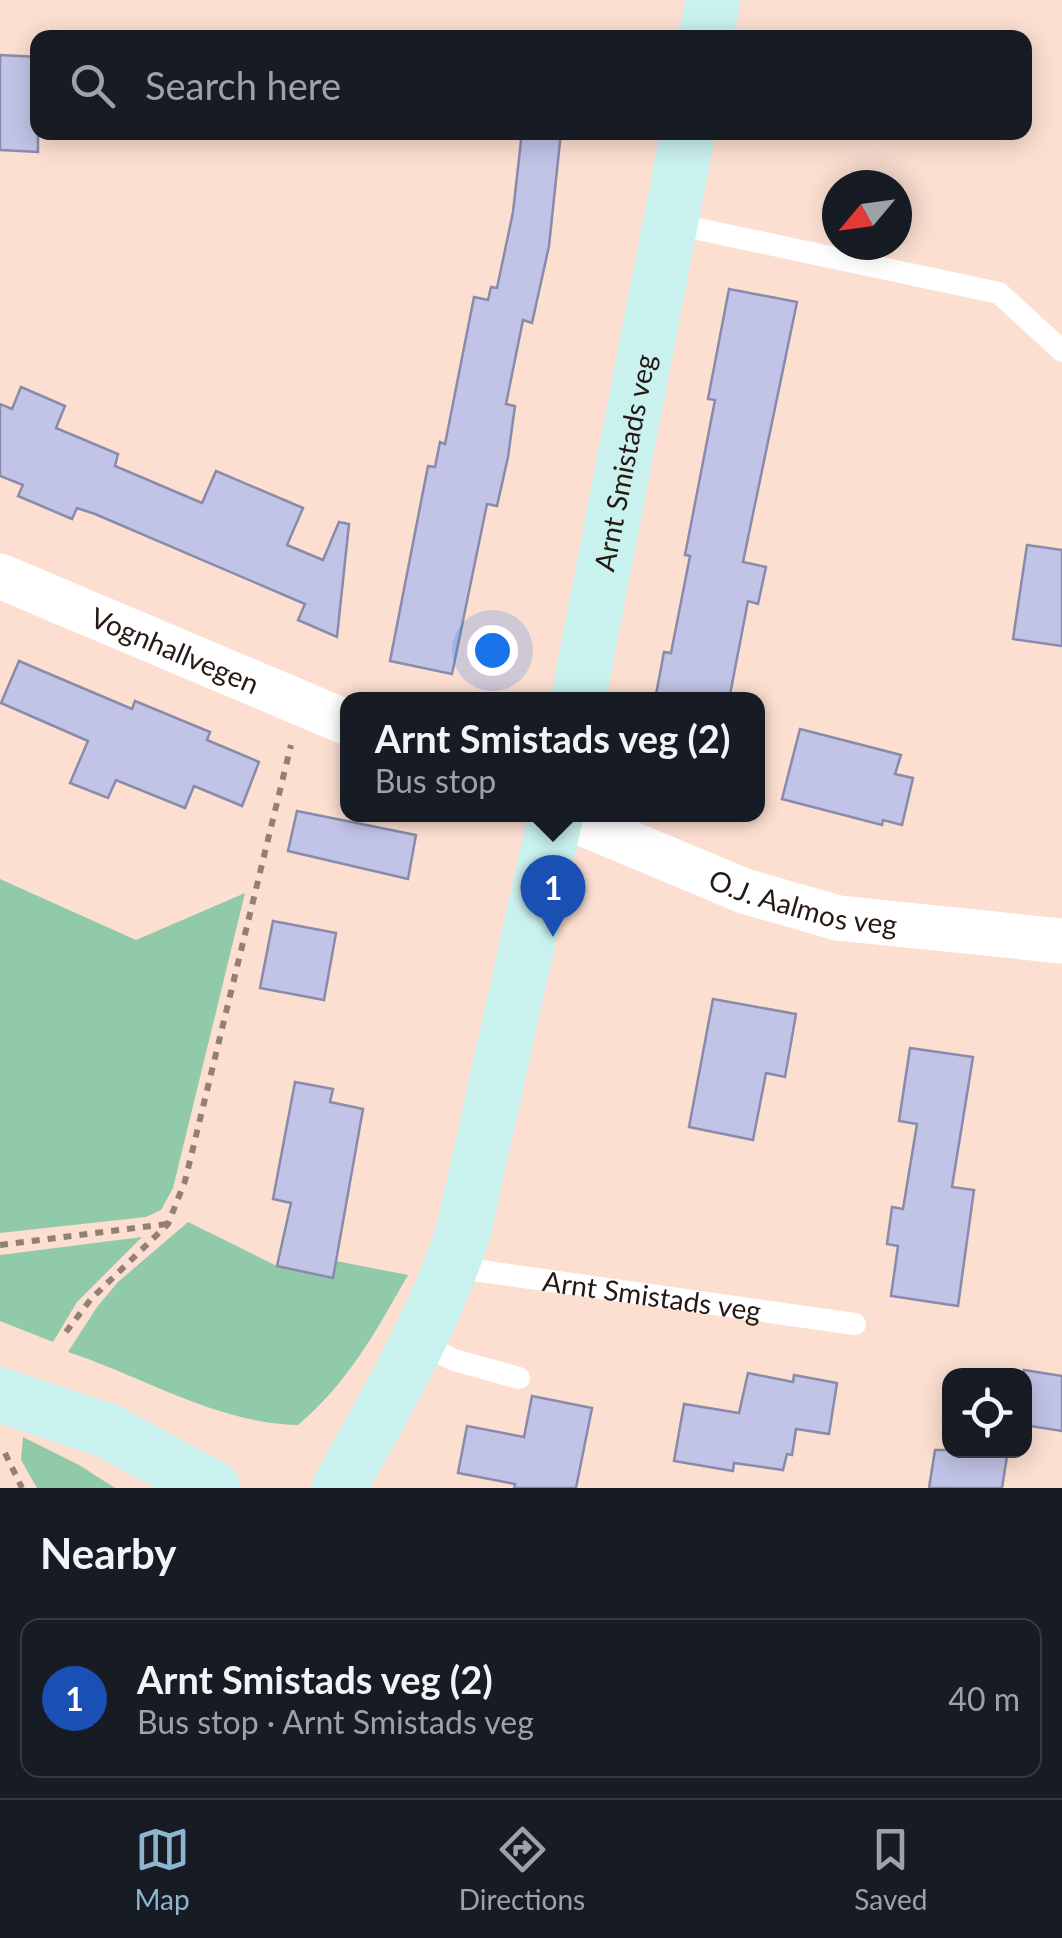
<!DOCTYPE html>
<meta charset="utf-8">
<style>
:root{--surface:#171b24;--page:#20242c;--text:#f1f3f6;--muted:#9ea1a6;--line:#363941;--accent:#8bb6cd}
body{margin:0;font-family:Lato,sans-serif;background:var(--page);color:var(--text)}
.controls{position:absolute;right:30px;bottom:30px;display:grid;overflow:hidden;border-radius:20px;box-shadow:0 5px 25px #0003}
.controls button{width:90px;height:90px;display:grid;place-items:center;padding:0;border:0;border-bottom:2px solid var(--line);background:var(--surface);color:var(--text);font:50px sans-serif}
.compass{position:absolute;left:822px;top:170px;width:90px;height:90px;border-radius:50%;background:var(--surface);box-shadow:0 5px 25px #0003;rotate:241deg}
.you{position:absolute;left:492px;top:650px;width:35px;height:35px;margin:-25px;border:8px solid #fff;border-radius:50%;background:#1a73e8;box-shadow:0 0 0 15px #1a73e833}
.badge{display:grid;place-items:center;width:65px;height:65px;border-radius:50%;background:var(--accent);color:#fff;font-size:32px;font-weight:700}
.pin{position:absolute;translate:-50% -82px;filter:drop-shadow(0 2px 5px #0008)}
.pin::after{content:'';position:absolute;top:52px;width:35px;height:30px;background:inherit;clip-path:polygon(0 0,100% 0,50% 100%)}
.popup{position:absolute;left:340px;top:692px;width:425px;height:130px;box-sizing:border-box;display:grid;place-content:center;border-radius:20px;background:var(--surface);filter:drop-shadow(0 2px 8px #0005);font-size:32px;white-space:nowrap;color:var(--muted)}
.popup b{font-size:38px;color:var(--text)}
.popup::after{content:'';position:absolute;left:50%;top:100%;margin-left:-20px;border:20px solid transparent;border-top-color:var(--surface)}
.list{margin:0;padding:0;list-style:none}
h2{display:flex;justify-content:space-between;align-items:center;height:130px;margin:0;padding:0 40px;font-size:42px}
h2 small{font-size:32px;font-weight:400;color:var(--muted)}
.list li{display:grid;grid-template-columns:65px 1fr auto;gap:30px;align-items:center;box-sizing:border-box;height:160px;margin:0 20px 20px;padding:0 20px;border:2px solid var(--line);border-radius:20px}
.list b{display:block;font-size:38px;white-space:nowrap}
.list p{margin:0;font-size:32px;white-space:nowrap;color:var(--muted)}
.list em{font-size:32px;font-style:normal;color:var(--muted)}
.icon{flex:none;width:55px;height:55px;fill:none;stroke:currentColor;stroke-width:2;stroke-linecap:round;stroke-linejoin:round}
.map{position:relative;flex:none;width:1062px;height:1488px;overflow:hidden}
.search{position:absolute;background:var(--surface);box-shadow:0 5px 25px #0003;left:30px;right:30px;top:30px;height:110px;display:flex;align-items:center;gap:25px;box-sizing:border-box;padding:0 35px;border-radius:20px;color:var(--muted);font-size:38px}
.sheet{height:310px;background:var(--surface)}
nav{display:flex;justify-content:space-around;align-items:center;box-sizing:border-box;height:140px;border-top:2px solid var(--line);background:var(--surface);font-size:28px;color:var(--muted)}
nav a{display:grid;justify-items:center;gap:5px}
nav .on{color:var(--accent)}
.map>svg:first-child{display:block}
</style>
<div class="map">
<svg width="1062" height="1488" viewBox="0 0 1062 1488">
<rect width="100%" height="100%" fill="#fcdfd1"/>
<g fill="#91caa8">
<polygon points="0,879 136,940 245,893 173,1188 161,1210 146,1217 0,1233"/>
<path d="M188,1222L277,1266L332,1278L336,1261L408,1275C376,1331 348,1383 298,1425C216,1423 144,1377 68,1352L97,1307L118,1282Z"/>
<polygon points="142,1237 77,1302 53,1342 0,1321 0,1255"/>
<polygon points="23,1437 79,1465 115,1488 37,1488 21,1460"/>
</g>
<g fill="#c1c4e6" stroke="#888baa" stroke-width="2.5">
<polygon points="0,55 38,57 38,152 0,150"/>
<polygon points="522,132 561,132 549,246 532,323 523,320 506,404 515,406 508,457 497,506 487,504 452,674 390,661 428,466 435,467 440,442 445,444 474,297 488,300 491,287 497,288 513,212"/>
<polygon points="729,289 797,302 743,562 766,567 758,604 748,601 729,700 655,700 664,652 671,653 690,556 685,555 715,400 708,399"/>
<polygon points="21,387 65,406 56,428 118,454 115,466 202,503 216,471 303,508 287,545 323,560 339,522 349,524 337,637 298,620 305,604 95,514 77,508 72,519 18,496 23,485 0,476 0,404 12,409"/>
<polygon points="1027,545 1062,550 1062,646 1013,639"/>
<polygon points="19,661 132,709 135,701 210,732 207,740 259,762 242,806 194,786 185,808 116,780 108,798 70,783 88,741 1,703"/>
<polygon points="800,729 901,755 895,774 913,778 902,825 883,820 882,825 782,799"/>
<polygon points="297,811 416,835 408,879 288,851"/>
<polygon points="273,921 336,933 324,1000 260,988"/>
<polygon points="713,999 796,1014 785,1077 766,1073 753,1140 689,1127"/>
<polygon points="910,1048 973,1057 952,1187 974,1190 958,1306 891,1296 898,1246 887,1244 892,1207 903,1209 917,1124 899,1121"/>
<polygon points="295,1082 333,1089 330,1102 363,1109 333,1278 277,1266 291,1203 273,1199"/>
<polygon points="1024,1370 1062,1376 1062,1431 1024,1425"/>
<polygon points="748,1373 793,1382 794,1375 837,1383 829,1434 796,1429 792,1455 787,1454 783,1470 734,1463 733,1471 674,1461 684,1404 739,1413"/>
<polygon points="532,1396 592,1408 576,1488 514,1488 515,1484 458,1473 467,1426 524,1437"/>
<polygon points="935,1450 1008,1450 1002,1488 929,1488"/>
</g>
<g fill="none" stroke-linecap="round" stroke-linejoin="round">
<g stroke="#947f75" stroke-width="6" stroke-dasharray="8 8" stroke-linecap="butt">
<polyline points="0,1245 167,1224"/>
<polyline points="66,1332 91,1299 168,1224 185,1181 291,745"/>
<polyline points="5,1453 22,1488"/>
</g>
<g stroke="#fff" stroke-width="22">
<polyline points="670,223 999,293 1062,351"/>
<path id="s1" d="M452,1267L855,1324"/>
<polyline points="418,1342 454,1360 519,1378"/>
</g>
<g stroke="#fff" stroke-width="45">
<path id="s2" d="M0,576L348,723"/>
<path id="s3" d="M560,814L744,891L838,918L1062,941"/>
</g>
<g stroke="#c9f1ee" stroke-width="55">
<polyline points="706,38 713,0"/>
<path id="s4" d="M578,700L688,132"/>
<polyline points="0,1395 106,1430 213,1488"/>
<path d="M339,1488C385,1404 435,1321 464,1229L556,814"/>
</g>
</g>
<g text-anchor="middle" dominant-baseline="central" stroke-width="8" stroke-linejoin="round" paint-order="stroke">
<g font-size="28" fill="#261913" stroke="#fff0e9">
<text stroke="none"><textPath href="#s4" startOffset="242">Arnt Smistads veg</textPath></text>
<text stroke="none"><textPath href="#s2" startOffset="190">Vognhallvegen</textPath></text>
<text stroke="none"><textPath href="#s3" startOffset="260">O.J. Aalmos veg</textPath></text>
<text stroke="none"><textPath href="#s1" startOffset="202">Arnt Smistads veg</textPath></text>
</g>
</g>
</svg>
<div class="controls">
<button><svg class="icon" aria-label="locate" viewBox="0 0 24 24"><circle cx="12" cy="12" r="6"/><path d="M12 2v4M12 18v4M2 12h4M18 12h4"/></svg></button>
</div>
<svg class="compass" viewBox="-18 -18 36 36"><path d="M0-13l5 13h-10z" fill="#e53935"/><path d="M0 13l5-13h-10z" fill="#9ea1a6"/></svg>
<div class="you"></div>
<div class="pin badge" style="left:553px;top:937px;background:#1a4fb4">1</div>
<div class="popup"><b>Arnt Smistads veg (2)</b>Bus stop</div>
<div class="search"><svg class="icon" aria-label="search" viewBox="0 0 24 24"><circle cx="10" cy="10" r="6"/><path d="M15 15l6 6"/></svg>Search here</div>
</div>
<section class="sheet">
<h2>Nearby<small></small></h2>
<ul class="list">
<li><span class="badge" style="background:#1a4fb4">1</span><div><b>Arnt Smistads veg (2)</b><p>Bus stop · Arnt Smistads veg</p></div><em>40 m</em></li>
</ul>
</section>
<nav>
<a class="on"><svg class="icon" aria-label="map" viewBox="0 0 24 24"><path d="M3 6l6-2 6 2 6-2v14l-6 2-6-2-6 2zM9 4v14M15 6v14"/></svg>Map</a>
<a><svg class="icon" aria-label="directions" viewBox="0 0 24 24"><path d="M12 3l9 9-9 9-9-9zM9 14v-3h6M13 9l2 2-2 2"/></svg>Directions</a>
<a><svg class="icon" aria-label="saved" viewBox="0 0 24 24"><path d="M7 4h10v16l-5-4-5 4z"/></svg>Saved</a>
</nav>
